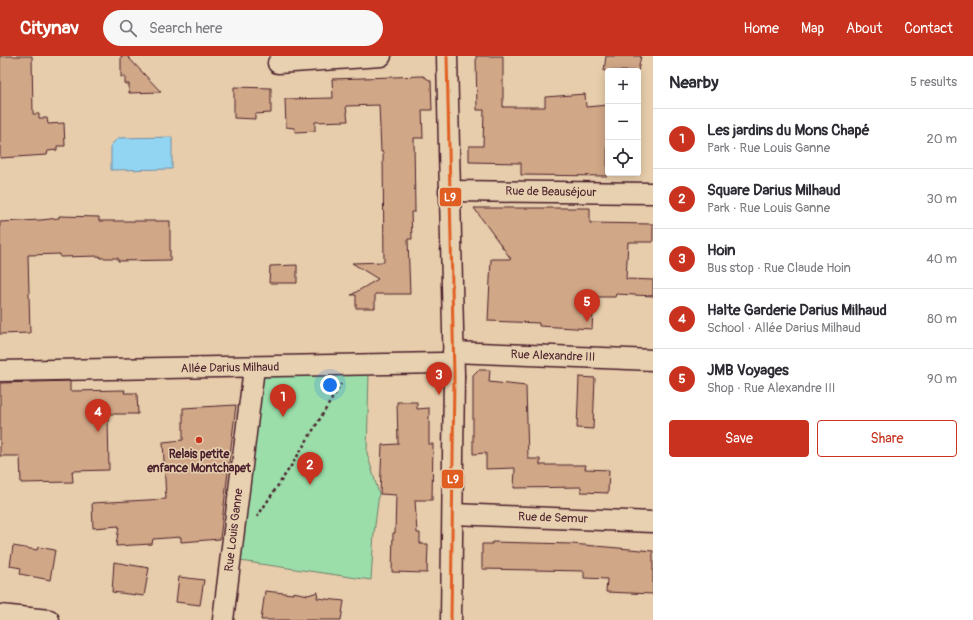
<!DOCTYPE html>
<meta charset="utf-8">
<style>
:root{--surface:#fff;--page:#f7f7f7;--text:#2b2b33;--muted:#7c7c81;--line:#e1e1e2;--accent:#c8321e}
body{margin:0;font-family:Pangolin,sans-serif;background:var(--page);color:var(--text)}
.controls{position:absolute;right:12px;top:12px;display:grid;overflow:hidden;border-radius:4px;box-shadow:0 2px 10px #0003}
.controls button{width:36px;height:36px;display:grid;place-items:center;padding:0;border:0;border-bottom:1px solid var(--line);background:var(--surface);color:var(--text);font:20px sans-serif}
.you{position:absolute;left:330px;top:329px;width:14px;height:14px;margin:-10px;border:3px solid #fff;border-radius:50%;background:#1a73e8;box-shadow:0 0 0 6px #1a73e833}
.badge{display:grid;place-items:center;width:26px;height:26px;border-radius:50%;background:var(--accent);color:#fff;font-size:13px;font-weight:700}
.pin{position:absolute;translate:-50% -33px;filter:drop-shadow(0 1px 2px #0008)}
.pin::after{content:'';position:absolute;top:21px;width:14px;height:12px;background:inherit;clip-path:polygon(0 0,100% 0,50% 100%)}
.list{margin:0;padding:0;list-style:none}
h2{display:flex;justify-content:space-between;align-items:center;height:52px;margin:0;padding:0 16px;font-size:17px}
h2 small{font-size:13px;font-weight:400;color:var(--muted)}
.list li{display:grid;grid-template-columns:26px 1fr auto;gap:12px;align-items:center;box-sizing:border-box;height:60px;padding:0 16px;border-top:1px solid var(--line)}
.list b{display:block;font-size:15px;white-space:nowrap}
.list p{margin:0;font-size:13px;white-space:nowrap;color:var(--muted)}
.list em{font-size:13px;font-style:normal;color:var(--muted)}
.actions{display:flex;gap:8px;padding:12px 16px}
.actions a{flex:1;padding:9px 0;border:1px solid var(--accent);border-radius:4px;text-align:center;font-size:14px;color:var(--accent)}
.actions .main{background:var(--accent);color:#fff}
.icon{flex:none;width:22px;height:22px;fill:none;stroke:currentColor;stroke-width:2;stroke-linecap:round;stroke-linejoin:round}
.map{position:relative;flex:none;width:653px;height:564px;overflow:hidden}
header{display:flex;align-items:center;gap:24px;box-sizing:border-box;height:56px;padding:0 20px;background:var(--accent);color:#fff}
header strong{font-size:19px}
nav{display:flex;gap:22px;margin-inline-start:auto;font-size:14px}
.search{width:280px;height:36px;background:var(--page);display:flex;align-items:center;gap:10px;box-sizing:border-box;padding:0 14px;border-radius:22px;color:var(--muted);font-size:15px}
main{display:flex}
aside{flex:1;background:var(--surface)}
.map>svg:first-child{display:block}
</style>
<header>
<strong>Citynav</strong>
<div class="search"><svg class="icon" aria-label="search" viewBox="0 0 24 24"><circle cx="10" cy="10" r="6"/><path d="M15 15l6 6"/></svg>Search here</div>
<nav><a>Home</a><a>Map</a><a>About</a><a>Contact</a></nav>
</header>
<main>
<div class="map">
<svg width="653" height="564" viewBox="0 0 653 564">
<rect width="100%" height="100%" fill="#e7cdab"/>
<filter id="ink" filterUnits="userSpaceOnUse"><feTurbulence type="fractalNoise" baseFrequency=".025" numOctaves="2"/><feDisplacementMap in="SourceGraphic" scale="8" xChannelSelector="R" yChannelSelector="G"/><feConvolveMatrix kernelMatrix="1 2 1 2 8 2 1 2 1" color-interpolation-filters="sRGB"/></filter>
<g filter="url(#ink)">
<polygon fill="#9bdeaa" stroke="#727e6a" points="369,316 367,397 379,438 374,477 371,524 240,505 246,402 257,319"/>
<polygon fill="#92d5f3" stroke="#758ca3" points="172,81 172,113 111,114 111,89 118,82"/>
<g fill="#d0a787" stroke="#4a1f2b">
<polygon points="0,0 32,0 33,58 39,58 39,62 47,62 48,68 64,67 65,90 57,90 57,94 48,95 47,99 0,102"/>
<polygon points="121,0 127,0 161,36 129,37 129,28 125,28 125,21 121,21"/>
<polygon points="476,0 503,0 503,51 545,51 545,41 585,38 586,51 608,49 607,120 521,119 521,107 469,106 469,90 483,90 484,54 477,54"/>
<polygon points="606,0 641,0 638,15 604,15"/>
<polygon points="423,20 431,25 432,54 422,54 423,82 414,82 415,156 411,156 412,183 408,183 410,238 375,238 375,252 356,252 356,239 351,239 378,223 352,207 384,206 383,96 381,96 379,49 346,50 348,65 315,66 315,75 295,76 294,72 286,71 285,43 333,42 332,23"/>
<polygon points="234,31 271,32 271,57 255,58 255,63 234,62"/>
<polygon points="474,152 590,152 590,167 653,168 653,186 628,186 626,223 653,224 653,240 616,238 615,241 594,241 592,273 539,270 539,267 488,265 491,203 511,203"/>
<polygon points="59,160 99,161 99,165 170,165 170,204 118,205 118,202 100,202 100,200 60,201 60,198 28,199 30,277 0,278 0,166 41,164 59,162"/>
<polygon points="297,209 297,227 269,227 270,210"/>
<polygon points="478,314 490,314 489,326 526,330 528,403 540,403 540,409 586,409 585,413 609,414 608,437 581,436 581,431 514,432 515,412 486,413 486,397 473,398 473,319"/>
<polygon points="579,321 595,322 593,373 577,372"/>
<polygon points="70,325 70,335 125,334 124,337 137,337 138,358 108,358 109,414 72,415 73,426 21,427 20,400 0,400 0,327"/>
<polygon points="397,346 417,346 417,353 429,352 429,388 433,388 432,444 415,444 417,477 420,477 420,488 428,488 427,517 392,516 393,477 395,477 396,439 380,438 382,389 398,388"/>
<polygon points="236,349 220,483 181,486 181,481 153,483 152,488 116,490 119,470 93,472 92,447 166,443 163,386 183,384 183,352"/>
<polygon points="492,486 572,488 653,495 653,538 606,536 607,523 584,522 584,515 482,513 482,488 492,488"/>
<polygon points="13,490 37,494 38,491 55,494 50,524 20,518 21,512 10,510"/>
<polygon points="114,506 149,512 144,540 112,536"/>
<polygon points="179,521 204,524 200,549 176,546"/>
<polygon points="265,535 293,538 293,536 308,539 318,536 317,542 344,545 341,564 261,564"/>
</g>
<g fill="none" stroke-linecap="round" stroke-linejoin="round">
<defs>
<g id="street">
<polyline points="447,0 454,320 451,564"/>
<polyline points="278,7 381,0"/>
<polyline points="449,135 653,137"/>
<polyline points="453,296 653,304"/>
<polyline points="0,315 442,307 454,320"/>
<polyline points="453,458 653,466"/>
<polyline points="0,559 49,564"/>
<polyline points="223,564 254,312"/>
</g>
</defs>
<use href="#street" stroke="#4a1f2b" stroke-width="23"/>
<polyline stroke="#4a1f2b" stroke-width="2.5" stroke-dasharray="3 3" stroke-linecap="butt" points="257,461 295,404 341,328"/>
<use href="#street" stroke="#e7d1b0" stroke-width="20"/>
<defs>
<polyline id="bus-1" points="447,0 454,320 451,564"/>
</defs>
<use href="#bus-1" stroke="#e7d1b0" stroke-width="6"/>
<use href="#bus-1" stroke="#e15e23" stroke-width="3"/>
</g>
</g>
<circle fill="#c8321e" stroke="#e7d1b0" stroke-width="1.5" cx="199" cy="384" r="4"/>
<g text-anchor="middle" dominant-baseline="central" stroke-width="3" stroke-linejoin="round" paint-order="stroke">
<g font-size="12" fill="#4a1f2b" stroke="#e7d1b0">
<text transform="translate(551 136) rotate(1)">Rue de Beauséjour</text>
<text transform="translate(553 300) rotate(2)">Rue Alexandre III</text>
<text transform="translate(230 312) rotate(-1)">Allée Darius Milhaud</text>
<text transform="translate(553 462) rotate(2)">Rue de Semur</text>
<text transform="translate(234 474) rotate(-83)">Rue Louis Ganne</text>
</g>
<g font-size="12" font-weight="bold" fill="#4a1f2b" stroke="#e7d1b0">
<text x="199" y="398">Relais petite<tspan x="199" dy="14">enfance Montchapet</tspan></text>
</g>
</g>
<g stroke="#e7d1b0" stroke-width="1.5">
<rect x="439" y="131" width="23" height="20" rx="4" fill="#e15e23"/>
<rect x="441" y="413" width="23" height="20" rx="4" fill="#e15e23"/>
</g>
<g font-size="11" text-anchor="middle" font-weight="bold" fill="#fff">
<text x="450" y="145">L9</text>
<text x="453" y="427">L9</text>
</g>
</svg>
<div class="controls">
<button>+</button>
<button>−</button>
<button><svg class="icon" aria-label="locate" viewBox="0 0 24 24"><circle cx="12" cy="12" r="6"/><path d="M12 2v4M12 18v4M2 12h4M18 12h4"/></svg></button>
</div>
<div class="you"></div>
<div class="pin badge" style="left:283px;top:361px">1</div>
<div class="pin badge" style="left:310px;top:429px">2</div>
<div class="pin badge" style="left:439px;top:339px">3</div>
<div class="pin badge" style="left:98px;top:376px">4</div>
<div class="pin badge" style="left:587px;top:266px">5</div>
</div>
<aside>
<h2>Nearby<small>5 results</small></h2>
<ul class="list">
<li><span class="badge">1</span><div><b>Les jardins du Mons Chapé</b><p>Park · Rue Louis Ganne</p></div><em>20 m</em></li>
<li><span class="badge">2</span><div><b>Square Darius Milhaud</b><p>Park · Rue Louis Ganne</p></div><em>30 m</em></li>
<li><span class="badge">3</span><div><b>Hoin</b><p>Bus stop · Rue Claude Hoin</p></div><em>40 m</em></li>
<li><span class="badge">4</span><div><b>Halte Garderie Darius Milhaud</b><p>School · Allée Darius Milhaud</p></div><em>80 m</em></li>
<li><span class="badge">5</span><div><b>JMB Voyages</b><p>Shop · Rue Alexandre III</p></div><em>90 m</em></li>
</ul>
<div class="actions"><a class="main">Save</a><a>Share</a></div>
</aside>
</main>
